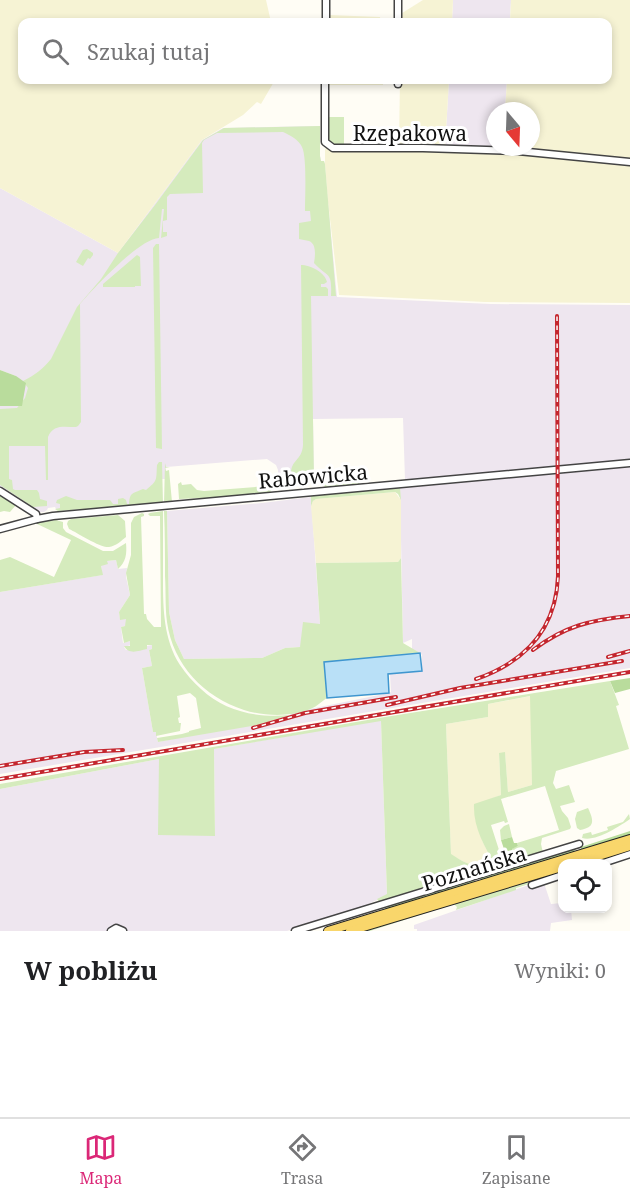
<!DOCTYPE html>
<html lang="pl">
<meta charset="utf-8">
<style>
:root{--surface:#fff;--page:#f2f2f2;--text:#202124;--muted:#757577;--line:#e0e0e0;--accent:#db2777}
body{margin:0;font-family:"Noto Serif",serif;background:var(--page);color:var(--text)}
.controls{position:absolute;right:18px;bottom:18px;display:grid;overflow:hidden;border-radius:12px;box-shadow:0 3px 9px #0003}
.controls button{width:54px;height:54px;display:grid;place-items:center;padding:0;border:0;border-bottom:2px solid var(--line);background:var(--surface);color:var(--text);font:30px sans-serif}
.compass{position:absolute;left:486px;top:102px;width:54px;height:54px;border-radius:50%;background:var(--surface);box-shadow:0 3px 9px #0003;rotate:161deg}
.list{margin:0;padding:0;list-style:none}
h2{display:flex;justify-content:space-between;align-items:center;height:78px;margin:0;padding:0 24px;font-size:26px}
h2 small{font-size:20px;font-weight:400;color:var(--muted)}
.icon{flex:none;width:33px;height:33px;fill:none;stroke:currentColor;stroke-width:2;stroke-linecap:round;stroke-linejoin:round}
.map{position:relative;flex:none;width:630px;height:931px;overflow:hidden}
.search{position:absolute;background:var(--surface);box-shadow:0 3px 9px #0003;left:18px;right:18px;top:18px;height:66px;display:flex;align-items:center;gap:15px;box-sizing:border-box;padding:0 21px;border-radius:12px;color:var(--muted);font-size:22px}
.sheet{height:186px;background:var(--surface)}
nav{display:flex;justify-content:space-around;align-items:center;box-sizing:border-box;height:84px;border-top:2px solid var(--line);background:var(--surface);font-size:16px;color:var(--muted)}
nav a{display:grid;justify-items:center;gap:3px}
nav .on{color:var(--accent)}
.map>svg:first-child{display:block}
</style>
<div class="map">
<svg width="630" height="931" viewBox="0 0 630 931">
<rect width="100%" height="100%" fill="#fffdf5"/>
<g fill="#eee6ef">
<polygon points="453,0 511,0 510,22 452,22"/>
<polygon points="449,80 507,80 505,111 495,111 495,147 502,147 502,149 445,147"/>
<polygon points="320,126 320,156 321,161 324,161 337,297 491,304 630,305 630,459 558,468 406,481 405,480 403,418 313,419 314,480 278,480 278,470 276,465 267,459 166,467 165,479 161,479 160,503 56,509 55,507 48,508 47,510 44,512 40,512 0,489 0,400 16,376 0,370 0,188 118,253 202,140 223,128"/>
<polygon points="630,467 630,668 0,774 0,592 102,575 101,565 107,561 116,560 118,569 127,568 126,577 130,595 119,612 120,619 126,618 127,622 125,626 121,627 123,643 130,641 131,645 124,647 126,650 152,645 152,649 149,650 152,666 142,668 153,732 156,732 158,742 290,715 290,713 389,693 391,692 390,674 422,671 422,655 420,652 412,652 412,639 403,643 400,487"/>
<polygon points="311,497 320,624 300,647 285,648 262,658 184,659 175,640 169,612 167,511 262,503"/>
<polygon points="381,720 387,895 356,910 287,931 125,931 122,927 118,926 108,931 0,931 0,789 159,759 215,836 214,749"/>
<polygon points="543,880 551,904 562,903 562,908 571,909 572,920 551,923 550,931 417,931 417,929 414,929 414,925"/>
</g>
<g fill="#f6f3d4">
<polygon points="0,0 266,0 271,22 22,22 22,80 275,80 261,104 257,102 243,115 202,140 118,253 0,188"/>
<polygon points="423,0 453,0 452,22 399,22 399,15"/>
<polygon points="511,0 630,0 630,160 502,149 502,147 531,147 531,111 505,111 507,80 608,80 608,22 510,22"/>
<polygon points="329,15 380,17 381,22 329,22"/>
<rect x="327" y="80" width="56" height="5"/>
<polygon points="400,80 449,80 445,147 399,146"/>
<polygon points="326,147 516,152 630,163 630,303 485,302 339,295 328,202 325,164 325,150"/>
<polygon points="395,492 401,500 401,558 398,562 316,563 311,506 313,501 316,499"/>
<polygon points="531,696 532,785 508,792 505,753 499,753 501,795 491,799 482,840 495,866 482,868 468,864 451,855 446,724 488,717 488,704"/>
</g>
<g fill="#d5ebbd" fill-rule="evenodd">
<polygon points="326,117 344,117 344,147 334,147 327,139"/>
<path d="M320,126V156L321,161H324L325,164L336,296H331C332,271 329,279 314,263C315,257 317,244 309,241C306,240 302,240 299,239V223L311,221L310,211H305C305,197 307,157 302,147C299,140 290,135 283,132L217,133L204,140L202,143L203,193L170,194L167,197V220L163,221V232H167V236L161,238L164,209H162L159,238C139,239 94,288 80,304L81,422L78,426L76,427C64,427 53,424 48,437V480H46L45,446H9V479L12,480L13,489L15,490H37L39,493L40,499L47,501V506L33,507L0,485V409L17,408L25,398L28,388L23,381C35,375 43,369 51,359L77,307L101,279L118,253L155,205L203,140L224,128Z"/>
<polygon points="156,244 159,244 162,449 156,448 153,248"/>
<polygon points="87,249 93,253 93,255 90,259 88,258 83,266 76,262 83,250"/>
<polygon points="137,255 140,257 141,286 135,286 135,287 103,287 103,284"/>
<path d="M301,265C310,265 325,272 327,282L324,284H321V287H326L328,289V296H311L314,480H291V475H294V478L300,477V474H291C291,459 302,461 303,445Z"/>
<path d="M159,462H162L163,504L93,510L83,509L58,511L55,509L60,508V504L56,503L57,500L66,496L77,500H110L113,504H118V499L123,498L126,500L127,504H129C130,492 132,494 143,489L146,490C158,480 156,481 157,465Z"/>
<polygon points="165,463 166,467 170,467 165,468 166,471 169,470 172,502 164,504"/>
<polygon points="358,479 362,481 358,485 325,487 322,484 323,482"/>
<polygon points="181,482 182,485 191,484 197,490 204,491 268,486 269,483 271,485 271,491 269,494 219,499 204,498 179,499 178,484"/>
<polygon points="398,487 400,487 401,500 398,494 395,492 316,499 313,501 311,506 311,495"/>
<polygon points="0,493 16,505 10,512 4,511 0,512"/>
<path d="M163,511C163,531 163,551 163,571C163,602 162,637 180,665C186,674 193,682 201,689C225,712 258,718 290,715L258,725L158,742L157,738L182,734L189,732V731L201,728L196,698L190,693L177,696L180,717L178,718L179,723H181L180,731L156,736V732H153L142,668L152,666L149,650L152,649V645H147V649C138,651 129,655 124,646H130V641L124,643L121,627L125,626L126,619L120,620L119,612L130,595L126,573L131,555V523L134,517L142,513L144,514V516L141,517L144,614H146L147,619L154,627H161L160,516H150L148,514L150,513Z"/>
<path d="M164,511H167L169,612L175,640L184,659L262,658L285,648L300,647L303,622L320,624L316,563L398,562L401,558L403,643L420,653L325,662L327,698C321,702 315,708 308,710C289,717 263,716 244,710C204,697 173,665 167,622C165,607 166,591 165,576C165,554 165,533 164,511Z"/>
<path d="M118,515L125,521L126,537C121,541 116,546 109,547C100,548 78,533 69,529L67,524L68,521L71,519Z"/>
<path d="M56,520L63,522V528L66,532L103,551H113L126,543C127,554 126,562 118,569L116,560L107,561L108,564L101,566L103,575L0,592V560L10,557L54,577L71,540L35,523Z"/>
<path d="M610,681L619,705L616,706L629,749L556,771L553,783L556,789L569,785L575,802L560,806L562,811L568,818L571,827L570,829L542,838L541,844L543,853L508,862L513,859L511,849L518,846L517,843L559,830L545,786L501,799L508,822L505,823L504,821L491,825L499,850L497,851L498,855L501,854L503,866L380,903L377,899L387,894L381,721L214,749L215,836L158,835L159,759L0,789V784L379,718ZM530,696L532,785L508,792L505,752L499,753L501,795L474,804C473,827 484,845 495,865C478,871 465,863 451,854L446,724L488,717V704Z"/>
<path d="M588,808C594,821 595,827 580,830L577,828L575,819L577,812Z"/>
<path d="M629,814L630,819C618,827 596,842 582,838L583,834L591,832L592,835L608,830L607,827L623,822Z"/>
<polygon points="509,824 512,837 501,840 500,830 504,826"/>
<polygon points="562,869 562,874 516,888 516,890 456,910 457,907 454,904 370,931 365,931 409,918 438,907 519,884"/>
</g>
<g fill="#b9dc9c">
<polygon points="0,370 16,376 26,383 22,406 0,406"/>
<polygon points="630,678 630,689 615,693 610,681"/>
<polygon points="630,831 630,835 581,850 581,847"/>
<polygon points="512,837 514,843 517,843 518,846 512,849 513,860 508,861 501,840"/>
<polygon points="577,847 573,853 485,879 474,879"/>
<polygon points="468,880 477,882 378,913 394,903"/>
</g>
<polygon fill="#b9e0f7" stroke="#3f96cf" stroke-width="1.5" points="420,653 422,671 388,674 389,693 327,698 324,662"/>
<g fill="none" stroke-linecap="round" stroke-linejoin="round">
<defs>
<g id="minor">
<polyline points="326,0 326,22"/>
<polyline points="398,22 398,0"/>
<polyline points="325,80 325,142 333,148 423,148 518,151 630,162"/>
<polyline points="398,84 398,80"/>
<polyline points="0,491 36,514 37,519"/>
<polyline points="0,529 37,519 53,516 630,463"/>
<polyline points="600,864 630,854"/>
<polyline points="532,885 562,875"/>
<polyline points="111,931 116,928 123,931"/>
<polyline points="295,931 579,844"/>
</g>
<g id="major">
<polyline points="573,864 630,846"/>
<polyline points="328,931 630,839"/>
<polyline points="350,931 562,867"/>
</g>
</defs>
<use href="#minor" stroke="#444" stroke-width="9"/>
<use href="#major" stroke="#222" stroke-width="10"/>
<use href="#minor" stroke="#fff" stroke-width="6"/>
<use href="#major" stroke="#f9d66b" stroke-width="8"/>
<defs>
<g id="rail">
<path d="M533,650C565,626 590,620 630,616"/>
<polyline points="608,657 630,651"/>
<path d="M476,679C525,662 556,629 558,576L557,316"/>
<polyline points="387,705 460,688 622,661"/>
<polyline points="253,728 305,713 396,697"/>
<polyline points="0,766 84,752 123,750"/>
<polyline points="0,779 630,672"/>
</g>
</defs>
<use href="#rail" stroke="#c4262e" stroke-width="4"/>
<use href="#rail" stroke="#fff" stroke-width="1.5" stroke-dasharray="4.5" stroke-linecap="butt"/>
</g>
<g text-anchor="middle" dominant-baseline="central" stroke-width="6" stroke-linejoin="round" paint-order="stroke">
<g font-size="21" fill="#111" stroke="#fff">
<text x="410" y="133">Rzepakowa</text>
<text transform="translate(313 476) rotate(-5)">Rabowicka</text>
<text transform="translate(474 868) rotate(-17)">Poznańska</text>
</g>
</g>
</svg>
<div class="controls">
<button><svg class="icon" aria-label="locate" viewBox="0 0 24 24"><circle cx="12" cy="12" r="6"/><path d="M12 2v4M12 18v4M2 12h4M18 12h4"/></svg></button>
</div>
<svg class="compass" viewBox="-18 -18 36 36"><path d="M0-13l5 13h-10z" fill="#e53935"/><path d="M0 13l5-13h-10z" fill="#757577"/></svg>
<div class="search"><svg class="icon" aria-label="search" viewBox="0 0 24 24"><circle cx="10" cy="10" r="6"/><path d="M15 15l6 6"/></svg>Szukaj tutaj</div>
</div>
<section class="sheet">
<h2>W pobliżu<small>Wyniki: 0</small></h2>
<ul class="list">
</ul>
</section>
<nav>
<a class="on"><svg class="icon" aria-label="map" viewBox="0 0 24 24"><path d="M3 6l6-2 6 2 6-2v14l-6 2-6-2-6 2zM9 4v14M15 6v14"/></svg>Mapa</a>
<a><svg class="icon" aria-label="directions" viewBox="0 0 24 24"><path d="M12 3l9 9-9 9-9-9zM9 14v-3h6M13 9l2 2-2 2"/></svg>Trasa</a>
<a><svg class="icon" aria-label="saved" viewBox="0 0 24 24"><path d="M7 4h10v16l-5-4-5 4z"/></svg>Zapisane</a>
</nav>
